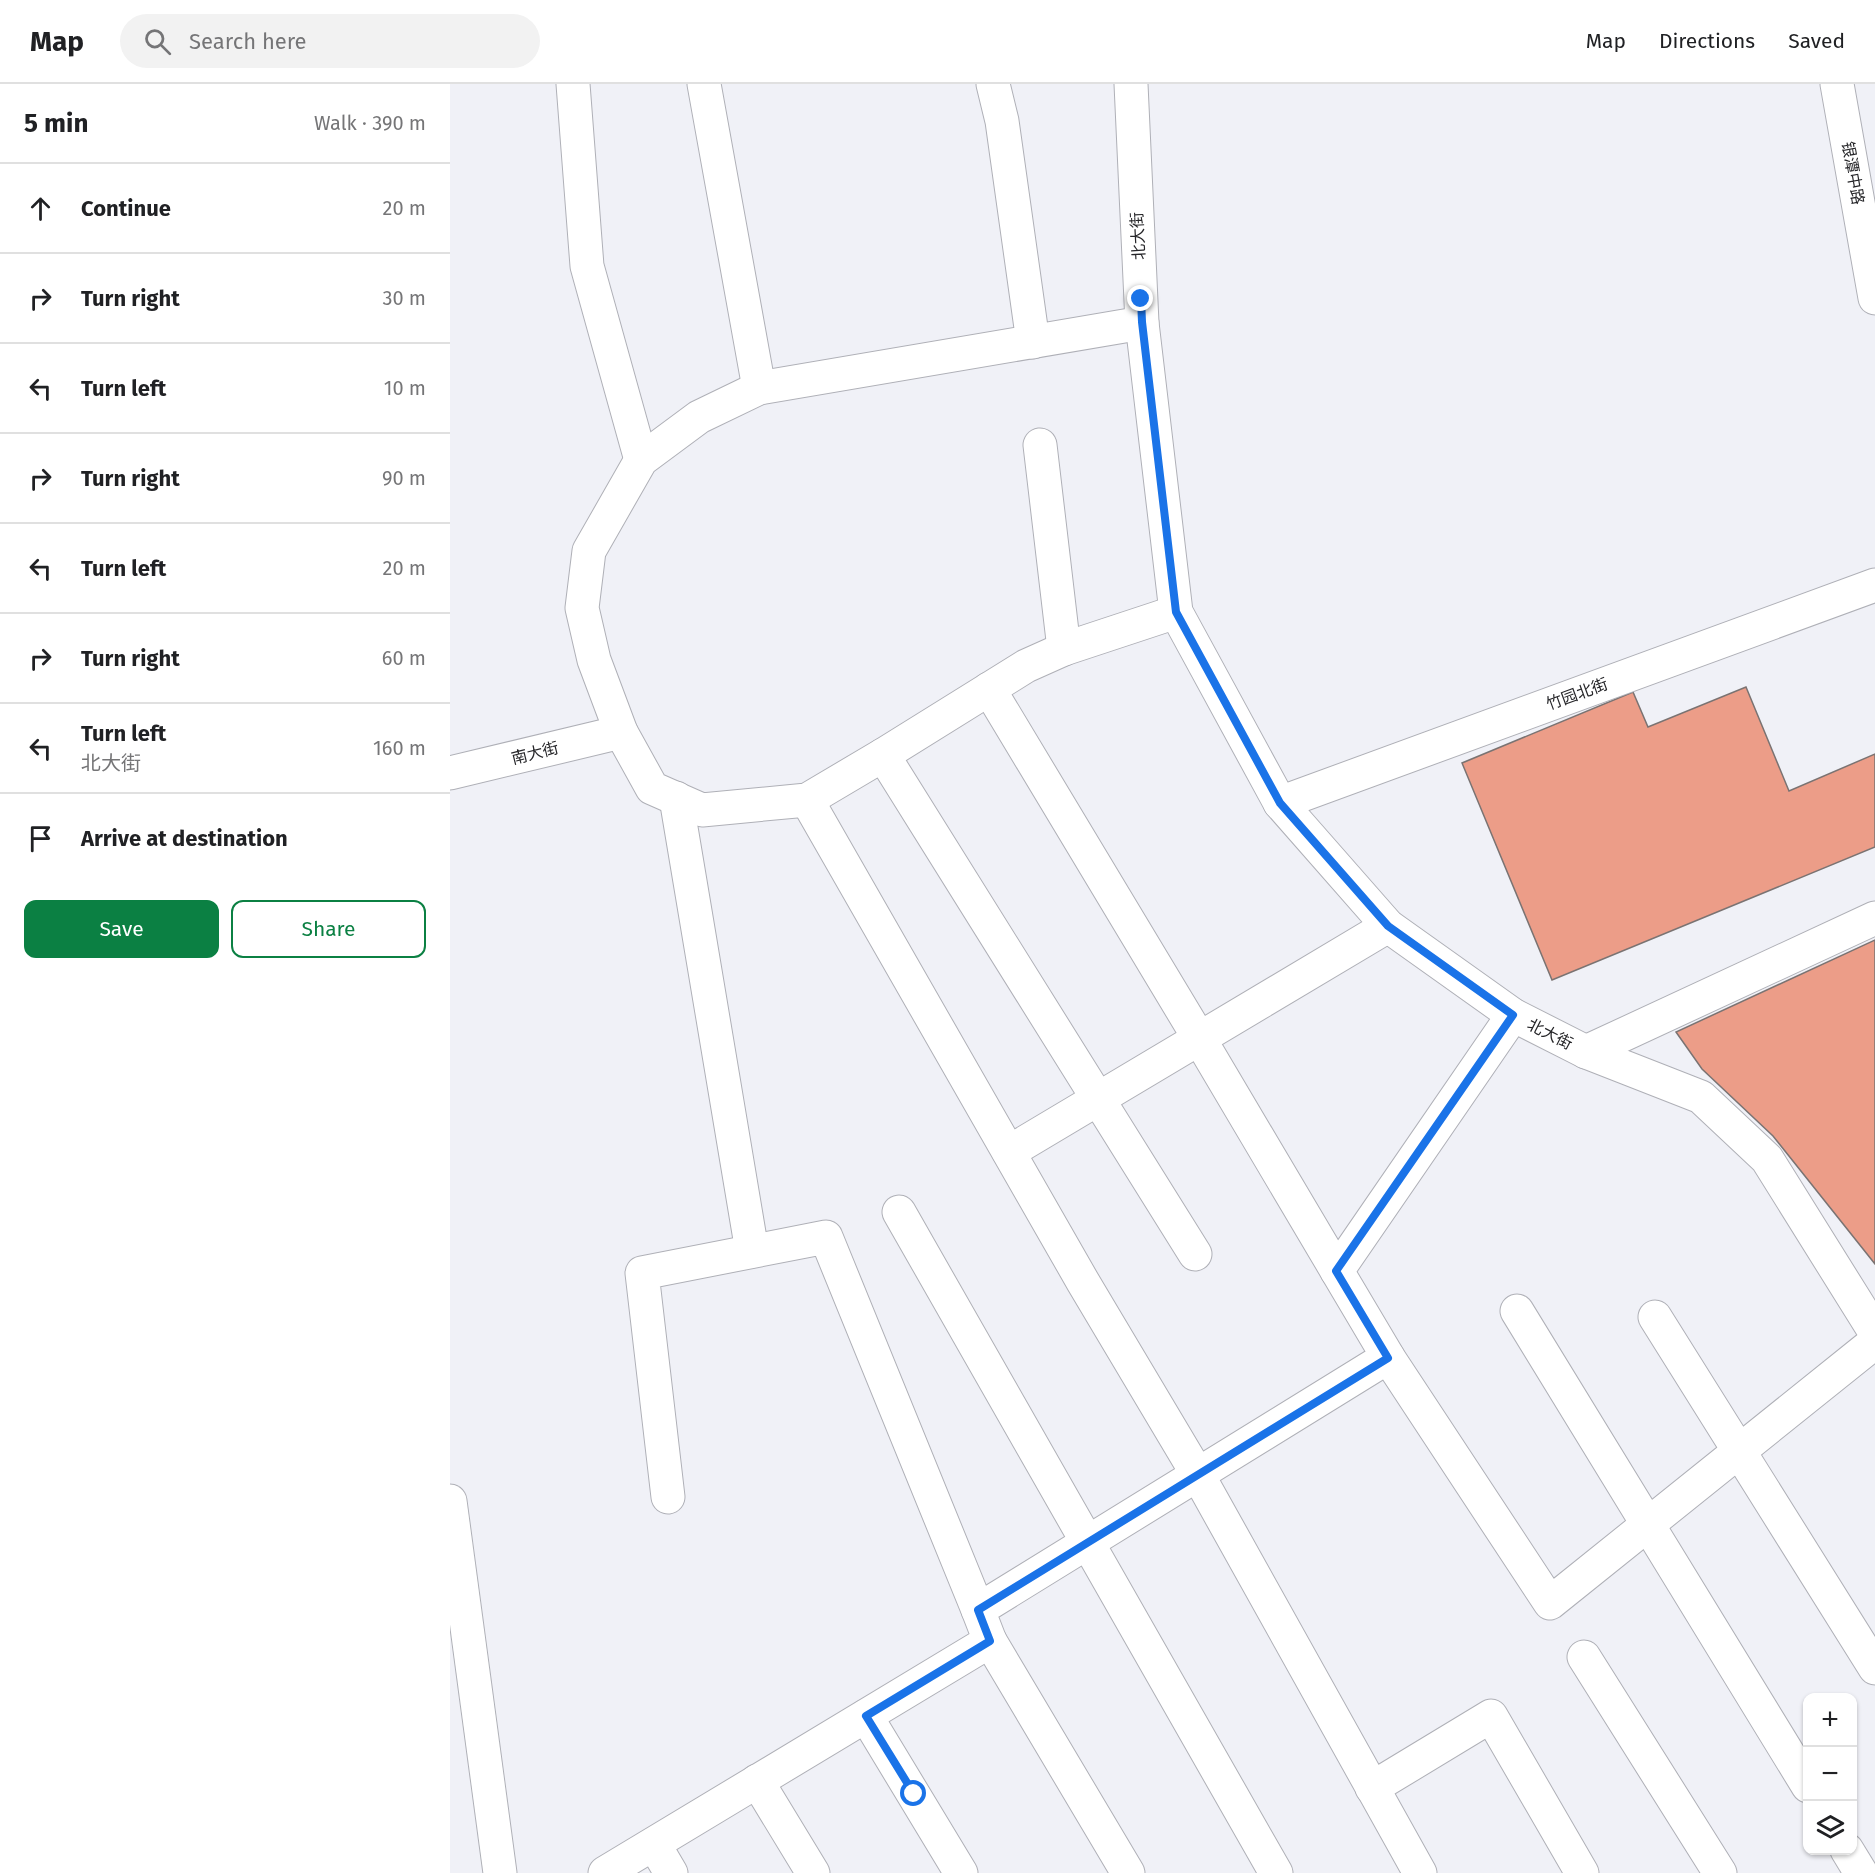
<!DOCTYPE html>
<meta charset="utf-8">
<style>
:root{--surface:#fff;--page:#f2f2f2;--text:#202124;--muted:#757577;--line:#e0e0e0;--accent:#0b8043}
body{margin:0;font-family:"Fira Sans","Noto Sans SC",sans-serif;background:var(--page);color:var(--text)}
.controls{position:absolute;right:18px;bottom:18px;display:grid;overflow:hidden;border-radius:12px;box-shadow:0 2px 4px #0004}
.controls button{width:54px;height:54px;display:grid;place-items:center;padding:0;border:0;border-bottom:2px solid var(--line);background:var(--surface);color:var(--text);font:30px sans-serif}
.stop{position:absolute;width:18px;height:18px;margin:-14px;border:4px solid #1a73e8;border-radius:50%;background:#fff}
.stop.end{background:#1a73e8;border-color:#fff;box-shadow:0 2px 6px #0008}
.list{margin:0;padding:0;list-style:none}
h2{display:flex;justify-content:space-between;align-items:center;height:78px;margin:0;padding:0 24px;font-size:26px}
h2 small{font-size:20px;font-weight:400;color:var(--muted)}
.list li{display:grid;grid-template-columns:39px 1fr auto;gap:18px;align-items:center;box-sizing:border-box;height:90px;padding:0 24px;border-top:2px solid var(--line)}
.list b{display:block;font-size:22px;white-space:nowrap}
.list p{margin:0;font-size:20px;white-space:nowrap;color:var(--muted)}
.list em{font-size:20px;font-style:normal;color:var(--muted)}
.actions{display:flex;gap:12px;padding:18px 24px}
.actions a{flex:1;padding:14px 0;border:2px solid var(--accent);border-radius:12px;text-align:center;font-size:21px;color:var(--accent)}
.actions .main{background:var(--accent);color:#fff}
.icon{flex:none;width:33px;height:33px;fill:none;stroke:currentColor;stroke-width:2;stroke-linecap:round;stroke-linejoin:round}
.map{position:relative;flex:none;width:1425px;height:1789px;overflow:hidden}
header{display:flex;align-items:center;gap:36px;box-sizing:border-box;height:84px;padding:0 30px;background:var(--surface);border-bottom:2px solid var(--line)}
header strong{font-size:28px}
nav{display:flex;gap:33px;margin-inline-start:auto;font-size:21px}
.search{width:420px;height:54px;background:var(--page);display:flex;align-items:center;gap:15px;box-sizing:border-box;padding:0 21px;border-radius:33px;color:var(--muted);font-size:22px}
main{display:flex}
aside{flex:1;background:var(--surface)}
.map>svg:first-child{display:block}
</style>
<header>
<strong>Map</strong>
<div class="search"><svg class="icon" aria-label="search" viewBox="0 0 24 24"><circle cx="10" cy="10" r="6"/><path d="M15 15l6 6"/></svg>Search here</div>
<nav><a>Map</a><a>Directions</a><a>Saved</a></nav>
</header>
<main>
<aside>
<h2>5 min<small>Walk · 390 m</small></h2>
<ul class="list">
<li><svg class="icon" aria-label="ahead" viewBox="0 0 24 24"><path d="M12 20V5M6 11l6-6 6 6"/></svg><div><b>Continue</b></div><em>20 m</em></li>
<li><svg class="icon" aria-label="right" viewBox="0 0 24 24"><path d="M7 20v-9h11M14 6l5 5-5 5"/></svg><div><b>Turn right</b></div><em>30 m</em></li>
<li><svg class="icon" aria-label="left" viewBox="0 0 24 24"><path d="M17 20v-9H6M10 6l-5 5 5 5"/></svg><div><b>Turn left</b></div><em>10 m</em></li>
<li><svg class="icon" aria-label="right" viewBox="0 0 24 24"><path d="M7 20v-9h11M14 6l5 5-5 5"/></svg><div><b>Turn right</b></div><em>90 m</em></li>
<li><svg class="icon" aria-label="left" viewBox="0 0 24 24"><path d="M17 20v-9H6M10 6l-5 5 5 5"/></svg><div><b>Turn left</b></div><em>20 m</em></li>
<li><svg class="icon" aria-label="right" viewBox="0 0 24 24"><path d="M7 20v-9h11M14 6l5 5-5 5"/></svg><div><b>Turn right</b></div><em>60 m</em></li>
<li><svg class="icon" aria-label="left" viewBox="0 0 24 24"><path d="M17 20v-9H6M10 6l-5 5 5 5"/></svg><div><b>Turn left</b><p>北大街</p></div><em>160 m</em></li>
<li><svg class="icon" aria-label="arrive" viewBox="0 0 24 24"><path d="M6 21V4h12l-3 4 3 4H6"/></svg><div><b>Arrive at destination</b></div></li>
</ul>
<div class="actions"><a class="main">Save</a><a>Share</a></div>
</aside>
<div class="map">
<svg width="1425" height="1789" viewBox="0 0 1425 1789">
<rect width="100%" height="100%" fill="#f0f1f7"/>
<g fill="#ec9d88" stroke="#7a7372" stroke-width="1.5">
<polygon points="1296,603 1339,707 1425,670 1425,763 1102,896 1012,679 1183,608 1198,643"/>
<polygon points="1425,856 1425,1180 1323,1052 1252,985 1226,948"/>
</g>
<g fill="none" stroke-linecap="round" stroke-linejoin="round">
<defs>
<g id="minor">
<polyline points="123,0 137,182 191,376"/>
<polyline points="254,0 309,304"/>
<polyline points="543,0 552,37 583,258"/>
<polyline points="681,0 692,239 726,528 830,719 938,842 1063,931 1136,968 1251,1013 1317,1075 1425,1248"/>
<polyline points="1387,0 1425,214"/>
<polyline points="692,239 309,304 249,333 191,376 139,467 132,524 144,576 171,648 202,704 252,726 357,716 433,671 576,582 614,565 726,528"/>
<polyline points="590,361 614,565"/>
<polyline points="539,605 749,954 887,1187"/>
<polyline points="433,671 745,1170"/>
<polyline points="0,689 171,648"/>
<polyline points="226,714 302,1167"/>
<polyline points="357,716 633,1198 748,1391 970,1789"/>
<polyline points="830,719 1425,501"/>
<polyline points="1136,968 1425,834"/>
<polyline points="559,1068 938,842"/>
<polyline points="449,1128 826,1789"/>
<polyline points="1067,1227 1358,1702"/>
<polyline points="1205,1233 1425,1584"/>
<polyline points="938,1273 1100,1519 1425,1258"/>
<polyline points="218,1413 192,1189 376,1153 528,1526"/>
<polyline points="0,1417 50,1789"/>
<polyline points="540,1557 678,1789"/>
<polyline points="1134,1573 1270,1789"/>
<polyline points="416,1632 511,1789"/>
<polyline points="307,1697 363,1789"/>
<polyline points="922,1704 1041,1632 1132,1789"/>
<polyline points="204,1760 221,1789"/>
<polyline points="1397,1766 1411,1789"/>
<polyline points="155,1789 540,1557 528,1526 938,1273 887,1187 1063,931"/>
</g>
</defs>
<use href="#minor" stroke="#afb0b7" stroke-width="35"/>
<use href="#minor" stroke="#fff" stroke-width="33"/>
</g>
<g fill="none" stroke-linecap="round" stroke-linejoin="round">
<polyline stroke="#1a73e8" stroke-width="8" points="464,1710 416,1632 540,1557 528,1526 938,1274 886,1187 1063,931 938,842 830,719 726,528 692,238 691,215"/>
</g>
<g text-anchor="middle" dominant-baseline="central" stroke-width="5" stroke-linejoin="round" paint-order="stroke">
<g font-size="16" fill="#262629" stroke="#fff">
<text transform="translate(1403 89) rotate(80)">银潭中路</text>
<text transform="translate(688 152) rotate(-93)">北大街</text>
<text transform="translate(1127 610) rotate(-20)">竹园北街</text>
<text transform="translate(85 669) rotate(-14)">南大街</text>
<text transform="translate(1100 950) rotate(27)">北大街</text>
</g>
</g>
</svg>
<div class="controls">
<button>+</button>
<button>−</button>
<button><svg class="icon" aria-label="layers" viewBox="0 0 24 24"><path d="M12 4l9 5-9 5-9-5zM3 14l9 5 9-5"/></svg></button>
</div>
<div class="stop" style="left:464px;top:1710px"></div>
<div class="stop end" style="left:691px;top:215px"></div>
</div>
</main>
